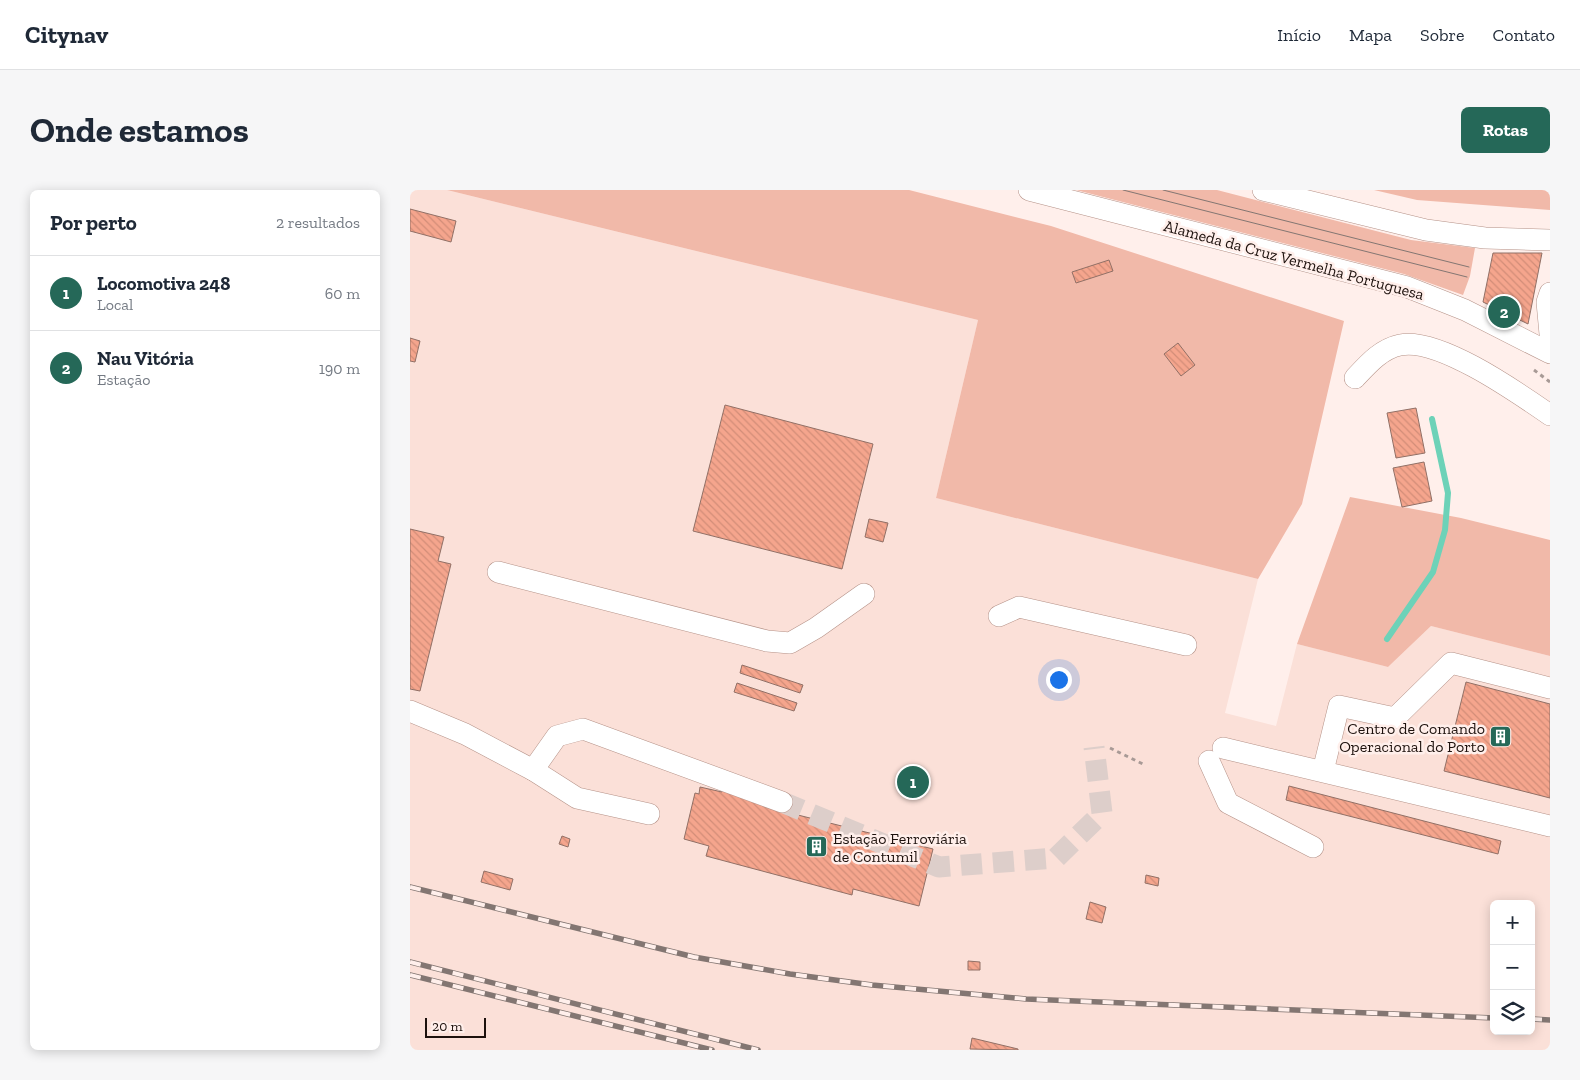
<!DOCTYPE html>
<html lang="pt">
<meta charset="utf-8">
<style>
:root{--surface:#fff;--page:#f6f6f7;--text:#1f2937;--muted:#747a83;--line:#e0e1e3;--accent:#256858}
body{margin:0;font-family:"Zilla Slab",serif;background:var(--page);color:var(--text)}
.controls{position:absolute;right:15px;bottom:15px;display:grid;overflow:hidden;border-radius:8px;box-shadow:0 2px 12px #0003}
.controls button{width:45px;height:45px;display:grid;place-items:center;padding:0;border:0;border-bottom:1px solid var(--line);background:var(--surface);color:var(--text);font:25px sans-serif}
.scale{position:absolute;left:15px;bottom:12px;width:61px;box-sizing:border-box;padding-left:5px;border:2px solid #1d110d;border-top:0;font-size:14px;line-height:18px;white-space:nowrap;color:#1d110d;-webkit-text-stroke:4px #ffefeb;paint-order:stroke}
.you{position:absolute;left:648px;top:489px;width:18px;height:18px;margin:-12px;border:4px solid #fff;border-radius:50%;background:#1a73e8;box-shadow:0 0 0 8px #1a73e833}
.badge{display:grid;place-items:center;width:32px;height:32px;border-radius:50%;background:var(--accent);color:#fff;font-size:16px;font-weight:700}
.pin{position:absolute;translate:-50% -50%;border:2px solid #fff;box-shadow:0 1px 5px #0006}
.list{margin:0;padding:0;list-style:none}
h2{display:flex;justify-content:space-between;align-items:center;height:65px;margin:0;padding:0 20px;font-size:21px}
h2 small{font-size:16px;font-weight:400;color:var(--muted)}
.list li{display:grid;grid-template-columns:32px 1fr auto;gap:15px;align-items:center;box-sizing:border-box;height:75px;padding:0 20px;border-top:1px solid var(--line)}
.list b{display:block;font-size:19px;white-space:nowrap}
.list p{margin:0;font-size:16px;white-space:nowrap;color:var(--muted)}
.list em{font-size:16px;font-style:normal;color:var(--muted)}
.icon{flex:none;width:28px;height:28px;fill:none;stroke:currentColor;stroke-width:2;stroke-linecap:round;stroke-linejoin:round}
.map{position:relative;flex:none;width:1140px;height:860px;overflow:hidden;border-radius:8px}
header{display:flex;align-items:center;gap:30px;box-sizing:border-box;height:70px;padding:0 25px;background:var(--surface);border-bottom:1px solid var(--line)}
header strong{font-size:24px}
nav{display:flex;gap:28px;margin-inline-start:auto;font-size:18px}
.intro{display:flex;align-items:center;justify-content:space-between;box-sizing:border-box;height:120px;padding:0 30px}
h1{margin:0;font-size:35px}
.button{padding:12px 22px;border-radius:8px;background:var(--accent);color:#fff;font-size:18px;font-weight:700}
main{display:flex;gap:30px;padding:0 30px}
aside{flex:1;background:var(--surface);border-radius:8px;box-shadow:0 2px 12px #0003}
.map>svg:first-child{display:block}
</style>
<header>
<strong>Citynav</strong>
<nav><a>Início</a><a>Mapa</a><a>Sobre</a><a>Contato</a></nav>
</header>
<div class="intro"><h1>Onde estamos</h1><a class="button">Rotas</a></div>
<main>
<aside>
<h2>Por perto<small>2 resultados</small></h2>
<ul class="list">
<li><span class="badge">1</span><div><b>Locomotiva 248</b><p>Local</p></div><em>60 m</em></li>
<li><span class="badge">2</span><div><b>Nau Vitória</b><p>Estação</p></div><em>190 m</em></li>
</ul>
</aside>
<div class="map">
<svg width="1140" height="860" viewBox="0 0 1140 860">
<defs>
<pattern id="building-back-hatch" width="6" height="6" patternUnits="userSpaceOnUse" patternTransform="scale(1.25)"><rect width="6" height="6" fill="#f5a58d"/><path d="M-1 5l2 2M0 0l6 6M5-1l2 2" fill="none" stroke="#d28d78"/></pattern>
</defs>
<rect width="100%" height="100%" fill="#ffefeb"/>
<path fill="#fbe0d8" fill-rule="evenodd" d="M0,0H37L568,130L526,308L848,389L815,523L866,536L887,454L978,477L1021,436L1140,466V860H0ZM1084,714H1121V841H1084Z"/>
<g fill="#f1b9a9">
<polygon points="37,0 499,0 641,36 934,131 892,314 848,389 526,308 568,130"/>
<polygon points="666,0 807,0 1001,50 1065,58 1060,86 1053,105 994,84"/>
<polygon points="964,0 1140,0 1140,20 1007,10"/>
<polygon points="940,307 1051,328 1140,350 1140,466 1021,436 978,477 887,454"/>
</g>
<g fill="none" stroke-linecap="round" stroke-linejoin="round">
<polyline stroke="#6dd2b8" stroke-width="6" points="977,449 1023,382 1035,340 1038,303 1022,229"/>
</g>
<g fill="url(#building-back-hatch)" stroke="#917066">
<polygon points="0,19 46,31 41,52 0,41"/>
<polygon points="1083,63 1132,63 1118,134 1073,112"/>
<polygon points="699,70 703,81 666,93 662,82"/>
<polygon points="0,148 10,151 5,172 0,171"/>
<polygon points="768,153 785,175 771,186 754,164"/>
<polygon points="315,215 463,254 432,379 283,341"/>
<polygon points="1006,218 1015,263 986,268 977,223"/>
<polygon points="1014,272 1022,311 992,317 983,278"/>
<polygon points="459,329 478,333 473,352 455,347"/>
<polygon points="0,339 34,347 28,371 41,374 10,501 0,499"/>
<polygon points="332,475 393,495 390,503 330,483"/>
<polygon points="1056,492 1140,514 1140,608 1034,581"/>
<polygon points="327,493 387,513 384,521 324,502"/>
<polygon points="879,596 1091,651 1088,664 876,610"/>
<polygon points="290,597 312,602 313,599 378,615 376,622 523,659 509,716 443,699 442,705 296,666 299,656 274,649 285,603 289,604"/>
<polygon points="152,646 160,649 158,657 149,654"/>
<polygon points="74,681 103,689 100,700 71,692"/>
<polygon points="736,685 749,688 748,696 735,693"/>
<polygon points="680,712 696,717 692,733 676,729"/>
<polygon points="558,771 570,772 570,780 558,780"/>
<polygon points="562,848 608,859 608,860 560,859"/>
</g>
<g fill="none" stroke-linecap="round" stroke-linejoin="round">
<polyline stroke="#ddceca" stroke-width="21" stroke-dasharray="21 11" stroke-linecap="butt" points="372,612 529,677 646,668 692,623 684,557"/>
<defs>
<g id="minor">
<polyline points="619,0 997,97 1055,120 1140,163"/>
<polyline points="853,0 1016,40 1075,48 1140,50"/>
<polyline points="1140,103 1137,112 1140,144"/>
<path d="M945,188C958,174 971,159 990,155C1029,147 1108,203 1140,225"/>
<polyline points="88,382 357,451 380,453 406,438 454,404"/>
<polyline points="589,426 609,417 776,455"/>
<polyline points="0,521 55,544 123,580 167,608 239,624"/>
<polyline points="813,558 1140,636"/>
<polyline points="799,571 818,613 903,657"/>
<polyline points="123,580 147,546 173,539 372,612"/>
<polyline points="913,581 929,516 985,528 1041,473 1140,498"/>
</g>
</defs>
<use href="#minor" stroke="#b59288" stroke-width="22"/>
<g stroke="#a89a96" stroke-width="3" stroke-dasharray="4 4" stroke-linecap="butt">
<polyline points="1124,180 1140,192"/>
<polyline points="700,558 735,575"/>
</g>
<use href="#minor" stroke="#fff" stroke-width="21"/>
<g stroke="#837672" stroke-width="1">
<polyline points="713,0 1057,87"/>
<polyline points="753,0 1059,77"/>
</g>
<defs>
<g id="rail">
<polyline points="0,697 284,767 380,784 462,795 616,809 1084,828"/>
<polyline points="0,772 348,860"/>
<polyline points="0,785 302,860"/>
<polyline points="1121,829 1140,830"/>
</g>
</defs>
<use href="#rail" stroke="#837672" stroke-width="5.5"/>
<use href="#rail" stroke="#ffefeb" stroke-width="4" stroke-dasharray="11" stroke-linecap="butt"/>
</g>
<defs>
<symbol id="building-square" viewBox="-11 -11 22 22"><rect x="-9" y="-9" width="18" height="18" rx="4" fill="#256858" stroke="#ffefeb"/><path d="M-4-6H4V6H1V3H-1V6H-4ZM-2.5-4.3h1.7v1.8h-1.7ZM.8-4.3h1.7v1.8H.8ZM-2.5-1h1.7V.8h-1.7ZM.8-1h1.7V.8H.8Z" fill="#fff"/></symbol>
</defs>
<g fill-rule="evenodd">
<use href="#building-square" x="1078" y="534" width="25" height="25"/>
<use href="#building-square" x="394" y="644" width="25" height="25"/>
</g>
<g text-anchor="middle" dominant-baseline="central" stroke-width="5" stroke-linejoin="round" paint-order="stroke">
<g font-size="16" fill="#1d110d" stroke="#ffefeb">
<text transform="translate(884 70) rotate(15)">Alameda da Cruz Vermelha Portuguesa</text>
</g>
<g font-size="16" fill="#1d110d" stroke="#ffefeb" text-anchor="end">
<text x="1075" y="538">Centro de Comando<tspan x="1075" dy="18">Operacional do Porto</tspan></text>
<text x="423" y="648" text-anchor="start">Estação Ferroviária<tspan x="423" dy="18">de Contumil</tspan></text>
</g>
</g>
</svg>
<div class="controls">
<button>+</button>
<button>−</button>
<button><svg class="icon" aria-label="layers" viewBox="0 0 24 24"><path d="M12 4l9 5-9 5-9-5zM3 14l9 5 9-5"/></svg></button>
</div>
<div class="scale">20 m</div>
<div class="you"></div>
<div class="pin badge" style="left:503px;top:592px">1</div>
<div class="pin badge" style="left:1094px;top:122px">2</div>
</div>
</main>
